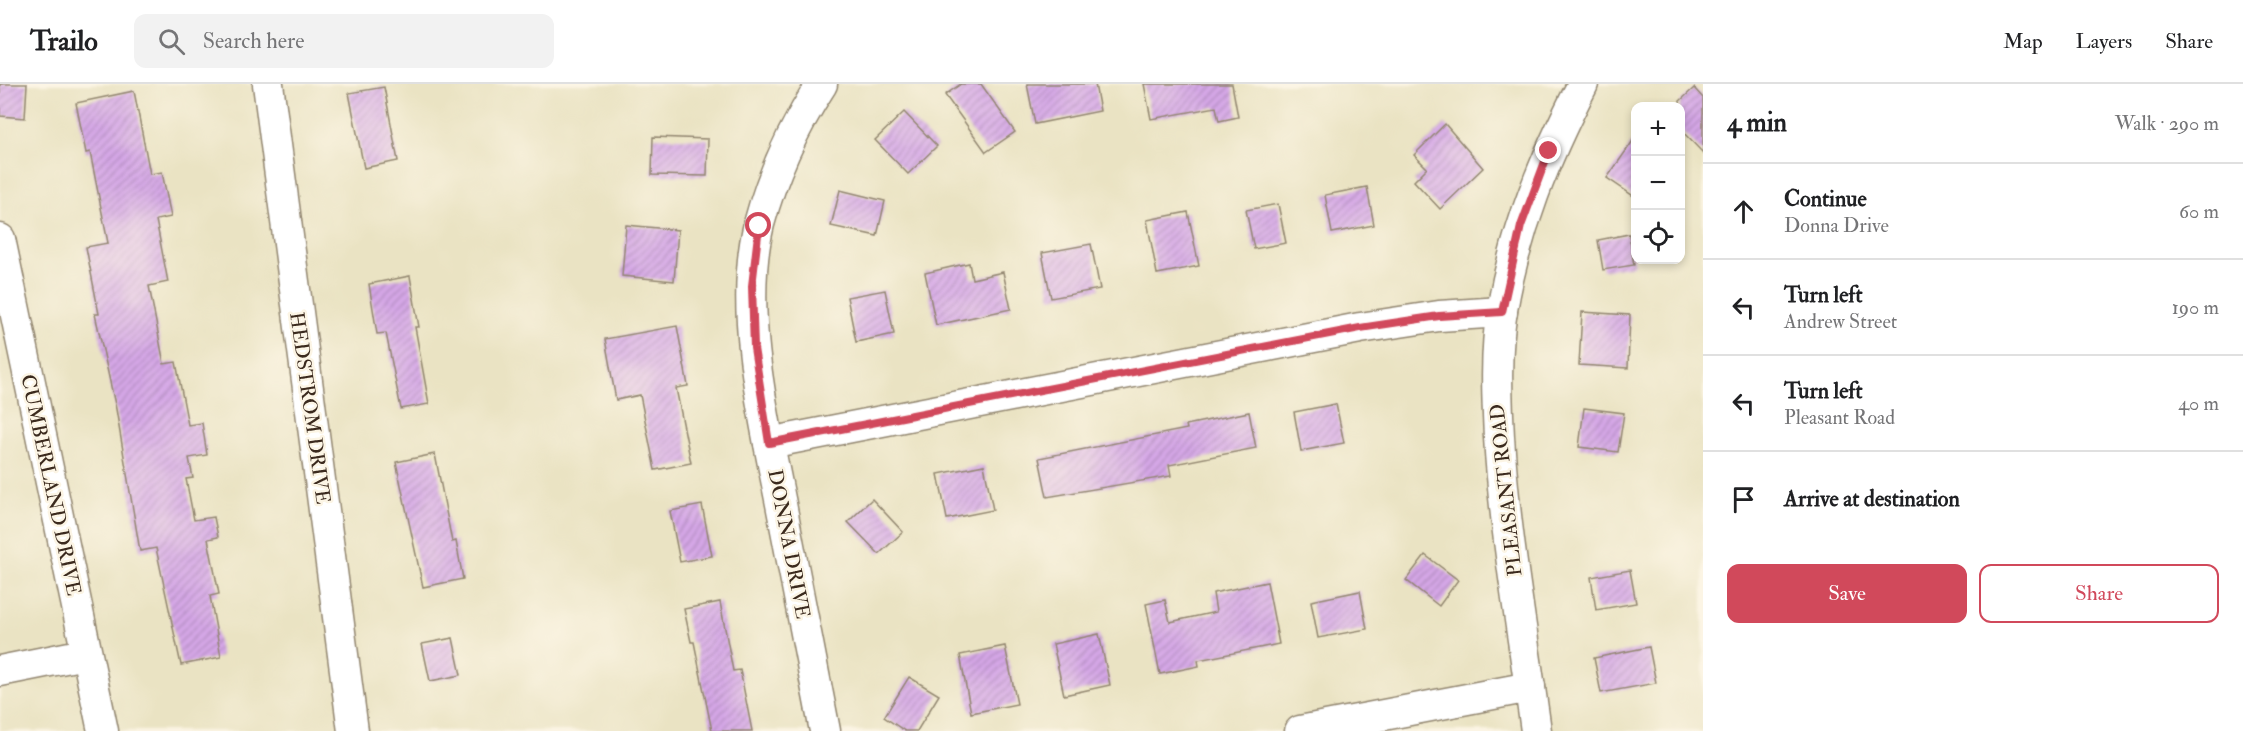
<!DOCTYPE html>
<meta charset="utf-8">
<style>
:root{--surface:#fff;--page:#f2f2f2;--text:#202124;--muted:#757577;--line:#e0e0e0;--accent:#d1495b}
body{margin:0;font-family:"IM FELL Double Pica",serif;background:var(--page);color:var(--text)}
.controls{position:absolute;right:18px;top:18px;display:grid;overflow:hidden;border-radius:12px;box-shadow:0 3px 9px #0003}
.controls button{width:54px;height:54px;display:grid;place-items:center;padding:0;border:0;border-bottom:2px solid var(--line);background:var(--surface);color:var(--text);font:30px sans-serif}
.stop{position:absolute;width:18px;height:18px;margin:-14px;border:4px solid #d1495b;border-radius:50%;background:#fff}
.stop.end{background:#d1495b;border-color:#fff;box-shadow:0 2px 6px #0008}
.list{margin:0;padding:0;list-style:none}
h2{display:flex;justify-content:space-between;align-items:center;height:78px;margin:0;padding:0 24px;font-size:26px}
h2 small{font-size:20px;font-weight:400;color:var(--muted)}
.list li{display:grid;grid-template-columns:39px 1fr auto;gap:18px;align-items:center;box-sizing:border-box;height:96px;padding:0 24px;border-top:2px solid var(--line)}
.list b{display:block;font-size:22px;white-space:nowrap}
.list p{margin:0;font-size:20px;white-space:nowrap;color:var(--muted)}
.list em{font-size:20px;font-style:normal;color:var(--muted)}
.actions{display:flex;gap:12px;padding:18px 24px}
.actions a{flex:1;padding:14px 0;border:2px solid var(--accent);border-radius:12px;text-align:center;font-size:21px;color:var(--accent)}
.actions .main{background:var(--accent);color:#fff}
.icon{flex:none;width:33px;height:33px;fill:none;stroke:currentColor;stroke-width:2;stroke-linecap:round;stroke-linejoin:round}
.map{position:relative;flex:none;width:1703px;height:647px;overflow:hidden}
header{display:flex;align-items:center;gap:36px;box-sizing:border-box;height:84px;padding:0 30px;background:var(--surface);border-bottom:2px solid var(--line)}
header strong{font-size:28px}
nav{display:flex;gap:33px;margin-inline-start:auto;font-size:21px}
.search{width:420px;height:54px;background:var(--page);display:flex;align-items:center;gap:15px;box-sizing:border-box;padding:0 21px;border-radius:12px;color:var(--muted);font-size:22px}
main{display:flex}
aside{flex:1;background:var(--surface)}
.map>svg:first-child{display:block}
</style>
<header>
<strong>Trailo</strong>
<div class="search"><svg class="icon" aria-label="search" viewBox="0 0 24 24"><circle cx="10" cy="10" r="6"/><path d="M15 15l6 6"/></svg>Search here</div>
<nav><a>Map</a><a>Layers</a><a>Share</a></nav>
</header>
<main>
<div class="map">
<svg width="1703" height="647" viewBox="0 0 1703 647">
<defs>
<pattern id="building-hatch" width="6" height="6" patternUnits="userSpaceOnUse" patternTransform="scale(1.5)"><rect width="6" height="6" fill="#d5a7e7"/><path d="M-1 1l2-2M0 6l6-6M5 7l2-2" fill="none" stroke="#ae88bb"/></pattern>
</defs>
<rect width="100%" height="100%" fill="#fcf5e5"/>
<filter id="ink" filterUnits="userSpaceOnUse"><feTurbulence type="fractalNoise" baseFrequency=".0167" numOctaves="2"/><feDisplacementMap in="SourceGraphic" scale="12" xChannelSelector="R" yChannelSelector="G"/><feConvolveMatrix kernelMatrix="1 2 1 2 8 2 1 2 1" color-interpolation-filters="sRGB"/></filter>
<filter id="wash" filterUnits="userSpaceOnUse"><feTurbulence type="fractalNoise" baseFrequency=".008" numOctaves="4" result="noise"/><feDisplacementMap in="SourceGraphic" scale="24" xChannelSelector="R" yChannelSelector="G"/><feGaussianBlur stdDeviation="1.35" result="paint"/><feColorMatrix in="noise" values="0 0 0 0 0 0 0 0 0 0 0 0 0 0 0 0 0 1.4 0 .05"/><feComposite in="paint" operator="in"/></filter>
<g filter="url(#wash)">
<rect width="100%" height="100%" fill="#eae3c3"/>
<g id="blocks">
<g fill="url(#building-hatch)">
<polygon points="0,0 27,0 25,34 0,32"/>
<polygon points="961,0 981,0 1015,48 986,68 945,11"/>
<polygon points="1027,0 1095,0 1100,27 1035,40"/>
<polygon points="1144,0 1232,0 1238,33 1219,37 1216,23 1151,35"/>
<polygon points="384,3 398,77 364,84 349,9"/>
<polygon points="1694,4 1703,14 1703,69 1680,45 1680,17"/>
<polygon points="134,7 150,90 162,88 171,133 156,136 168,198 149,202 164,280 176,278 188,341 202,339 207,371 189,374 193,394 186,395 194,436 214,433 218,453 208,455 219,510 210,512 221,573 181,581 156,464 140,467 116,325 95,230 99,230 86,163 108,159 90,68 86,69 76,19"/>
<polygon points="904,28 937,62 908,90 875,56"/>
<polygon points="1445,40 1483,84 1440,125 1414,97 1427,84 1414,71"/>
<polygon points="653,53 708,55 707,92 652,91"/>
<polygon points="1635,54 1635,113 1607,94"/>
<polygon points="1367,103 1374,141 1332,149 1325,111"/>
<polygon points="840,106 885,117 877,152 831,142"/>
<polygon points="1278,120 1286,159 1254,165 1246,126"/>
<polygon points="1188,128 1199,182 1157,190 1147,136"/>
<polygon points="626,141 678,146 674,197 622,192"/>
<polygon points="1629,150 1634,181 1603,186 1598,156"/>
<polygon points="1091,160 1100,205 1051,214 1042,169"/>
<polygon points="969,179 972,195 1003,188 1011,225 936,241 925,189"/>
<polygon points="410,192 419,243 415,243 429,320 401,325 386,249 377,250 369,200"/>
<polygon points="885,206 894,250 856,258 847,213"/>
<polygon points="1582,228 1630,231 1628,284 1579,281"/>
<polygon points="677,242 688,302 676,304 691,379 655,386 640,311 616,316 605,255"/>
<polygon points="1336,320 1344,359 1301,367 1294,328"/>
<polygon points="1584,324 1624,329 1618,368 1579,363"/>
<polygon points="1249,328 1256,364 1169,381 1171,392 1047,413 1039,374 1187,345 1186,341"/>
<polygon points="435,370 452,458 456,457 463,495 423,503 396,378"/>
<polygon points="984,381 993,426 947,435 938,390"/>
<polygon points="872,415 903,448 879,470 848,438"/>
<polygon points="702,421 712,472 680,478 670,427"/>
<polygon points="1425,471 1458,496 1439,522 1406,496"/>
<polygon points="1630,486 1636,519 1596,526 1591,493"/>
<polygon points="1267,498 1279,560 1198,576 1199,582 1160,590 1146,520 1165,516 1170,538 1216,528 1213,509"/>
<polygon points="1360,507 1367,545 1318,554 1311,517"/>
<polygon points="720,518 733,587 740,586 752,647 712,647 694,558 691,558 684,525"/>
<polygon points="1099,550 1110,601 1064,611 1053,560"/>
<polygon points="453,554 461,591 430,597 422,560"/>
<polygon points="1005,562 1017,620 971,629 960,571"/>
<polygon points="1649,563 1656,599 1601,609 1594,574"/>
<polygon points="909,593 939,611 917,647 905,647 884,633"/>
</g>
</g>
</g>
<g filter="url(#ink)">
<use href="#blocks" fill-opacity="0" stroke="#928670" stroke-width="1.5"/>
<g fill="none" stroke-linecap="round" stroke-linejoin="round">
<defs>
<g id="minor">
<polyline points="268,0 353,647"/>
<path d="M822,0C794,43 772,91 759,140C738,225 764,335 781,420C796,495 810,571 825,647"/>
<polyline points="0,155 103,647"/>
<polyline points="769,359 1360,244 1439,232 1502,228"/>
<polyline points="0,587 85,570"/>
<polyline points="1300,647 1530,603"/>
<path d="M1536,647C1523,549 1505,452 1499,353C1497,312 1495,268 1502,226C1516,144 1545,74 1583,0"/>
</g>
</defs>
<use href="#minor" stroke="#928670" stroke-width="33"/>
<use href="#minor" stroke="#fff" stroke-width="30"/>
</g>
</g>
<g fill="none" stroke-linecap="round" stroke-linejoin="round" filter="url(#ink)">
<polyline stroke="#d1495b" stroke-width="8" points="759,142 752,202 754,264 769,359 1360,244 1439,232 1502,228 1521,142 1549,67"/>
</g>
<g text-anchor="middle" dominant-baseline="central" stroke-width="5" stroke-linejoin="round" paint-order="stroke">
<g font-size="20" fill="#3b2a1e" stroke="#fcf5e5">
<text transform="translate(310 324) rotate(82)">HEDSTROM DRIVE</text>
<text transform="translate(51 401) rotate(78)">CUMBERLAND DRIVE</text>
<text transform="translate(1506 406) rotate(-96)">PLEASANT ROAD</text>
<text transform="translate(789 460) rotate(79)">DONNA DRIVE</text>
</g>
</g>
</svg>
<div class="controls">
<button>+</button>
<button>−</button>
<button><svg class="icon" aria-label="locate" viewBox="0 0 24 24"><circle cx="12" cy="12" r="6"/><path d="M12 2v4M12 18v4M2 12h4M18 12h4"/></svg></button>
</div>
<div class="stop" style="left:759px;top:142px"></div>
<div class="stop end" style="left:1549px;top:67px"></div>
</div>
<aside>
<h2>4 min<small>Walk · 290 m</small></h2>
<ul class="list">
<li><svg class="icon" aria-label="ahead" viewBox="0 0 24 24"><path d="M12 20V5M6 11l6-6 6 6"/></svg><div><b>Continue</b><p>Donna Drive</p></div><em>60 m</em></li>
<li><svg class="icon" aria-label="left" viewBox="0 0 24 24"><path d="M17 20v-9H6M10 6l-5 5 5 5"/></svg><div><b>Turn left</b><p>Andrew Street</p></div><em>190 m</em></li>
<li><svg class="icon" aria-label="left" viewBox="0 0 24 24"><path d="M17 20v-9H6M10 6l-5 5 5 5"/></svg><div><b>Turn left</b><p>Pleasant Road</p></div><em>40 m</em></li>
<li><svg class="icon" aria-label="arrive" viewBox="0 0 24 24"><path d="M6 21V4h12l-3 4 3 4H6"/></svg><div><b>Arrive at destination</b></div></li>
</ul>
<div class="actions"><a class="main">Save</a><a>Share</a></div>
</aside>
</main>
